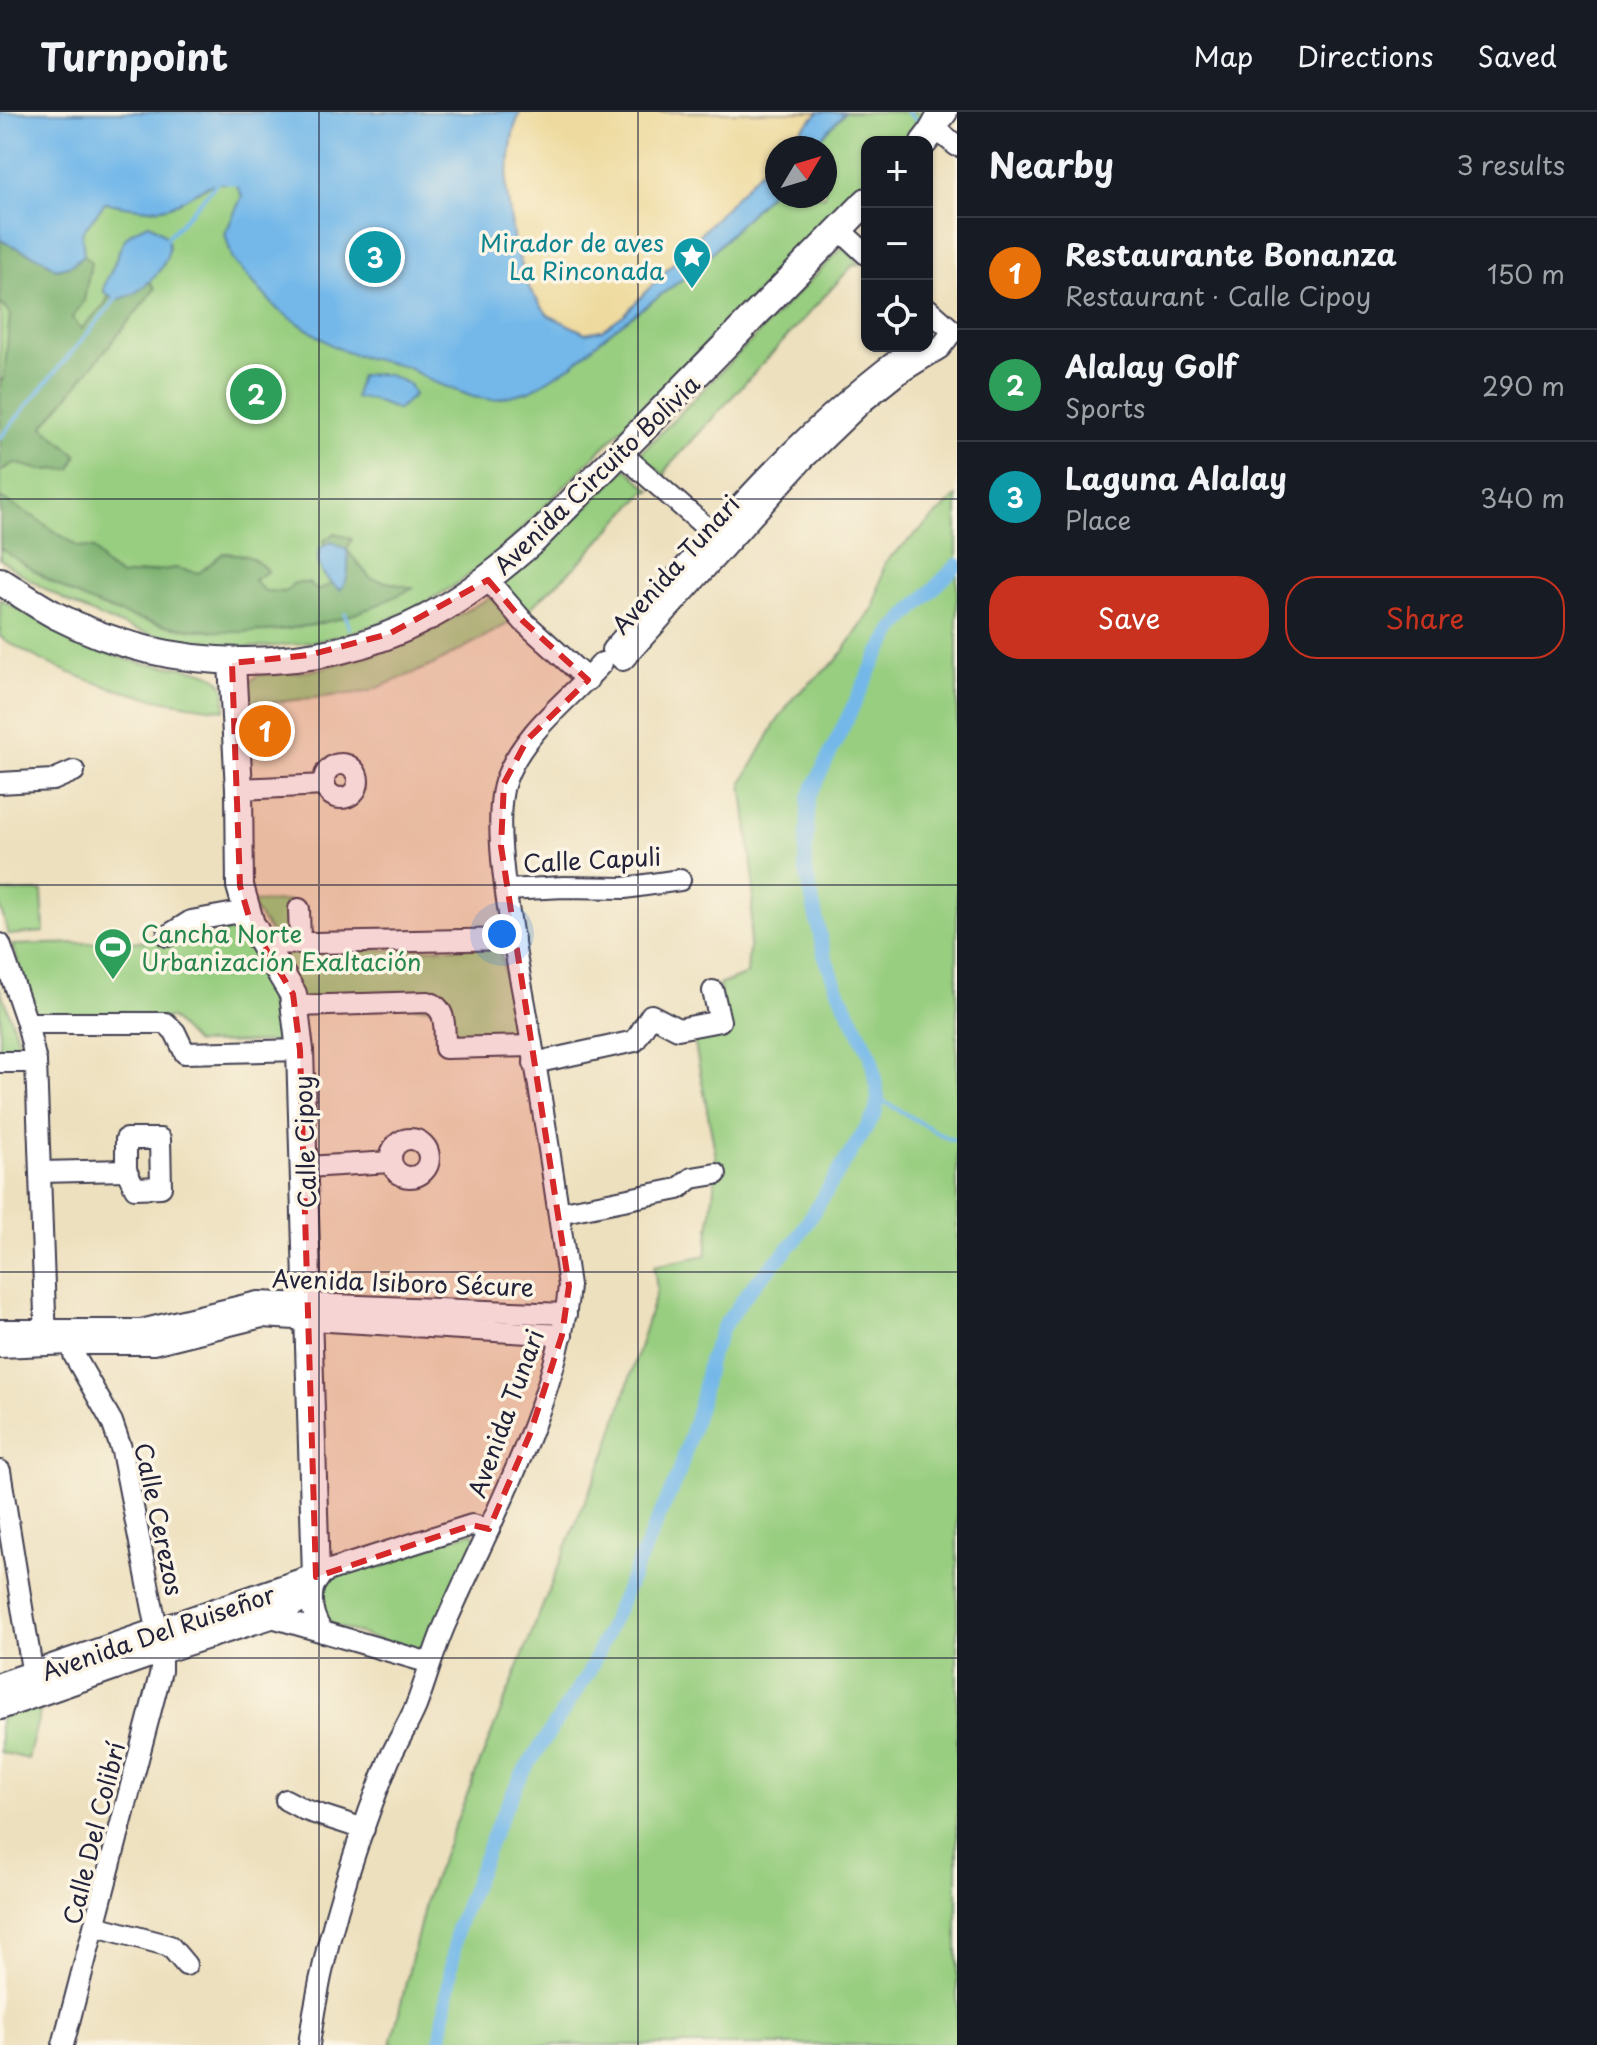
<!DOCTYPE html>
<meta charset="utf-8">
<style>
:root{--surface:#171b24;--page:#242831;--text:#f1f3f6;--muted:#9ea1a6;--line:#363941;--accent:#c8321e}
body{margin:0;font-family:"Playpen Sans",sans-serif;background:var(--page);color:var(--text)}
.controls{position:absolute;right:24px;top:24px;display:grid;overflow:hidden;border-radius:16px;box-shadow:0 2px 6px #0004}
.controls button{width:72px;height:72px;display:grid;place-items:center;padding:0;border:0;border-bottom:2px solid var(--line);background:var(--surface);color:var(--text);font:40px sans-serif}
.compass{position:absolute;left:765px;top:24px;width:72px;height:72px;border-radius:50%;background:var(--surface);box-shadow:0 2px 6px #0004;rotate:52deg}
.you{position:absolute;left:502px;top:822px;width:28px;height:28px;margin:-20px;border:6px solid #fff;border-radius:50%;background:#1a73e8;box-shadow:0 0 0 12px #1a73e833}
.badge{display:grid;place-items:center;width:52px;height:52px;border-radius:50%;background:var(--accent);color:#fff;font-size:26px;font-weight:700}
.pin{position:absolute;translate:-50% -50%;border:4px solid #fff;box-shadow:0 2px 8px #0006}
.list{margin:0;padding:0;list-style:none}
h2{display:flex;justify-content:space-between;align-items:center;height:104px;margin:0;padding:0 32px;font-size:34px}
h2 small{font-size:26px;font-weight:400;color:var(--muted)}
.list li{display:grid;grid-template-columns:52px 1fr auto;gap:24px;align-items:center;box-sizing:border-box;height:112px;padding:0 32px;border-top:2px solid var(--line)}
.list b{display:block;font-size:30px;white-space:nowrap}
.list p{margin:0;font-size:26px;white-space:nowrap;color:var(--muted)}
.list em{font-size:26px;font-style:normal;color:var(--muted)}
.actions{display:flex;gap:16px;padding:24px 32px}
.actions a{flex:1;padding:18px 0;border:2px solid var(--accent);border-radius:32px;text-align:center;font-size:28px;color:var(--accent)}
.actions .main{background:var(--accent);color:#fff}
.icon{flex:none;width:44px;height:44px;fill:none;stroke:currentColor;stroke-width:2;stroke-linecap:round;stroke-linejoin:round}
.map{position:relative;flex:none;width:957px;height:1933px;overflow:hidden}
header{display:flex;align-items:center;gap:48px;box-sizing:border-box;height:112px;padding:0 40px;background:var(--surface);border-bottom:2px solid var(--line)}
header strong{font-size:38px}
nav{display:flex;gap:44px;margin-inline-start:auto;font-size:28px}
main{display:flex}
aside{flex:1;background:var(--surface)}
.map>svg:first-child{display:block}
</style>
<header>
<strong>Turnpoint</strong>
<nav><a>Map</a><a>Directions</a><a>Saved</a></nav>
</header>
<main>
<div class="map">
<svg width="957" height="1933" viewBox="0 0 957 1933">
<rect width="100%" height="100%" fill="#fcf5e5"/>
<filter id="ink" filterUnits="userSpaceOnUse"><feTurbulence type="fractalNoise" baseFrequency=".0125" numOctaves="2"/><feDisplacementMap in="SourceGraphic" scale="16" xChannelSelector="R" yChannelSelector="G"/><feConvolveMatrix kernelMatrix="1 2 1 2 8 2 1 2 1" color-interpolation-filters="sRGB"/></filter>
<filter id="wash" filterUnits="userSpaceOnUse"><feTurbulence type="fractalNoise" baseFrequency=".006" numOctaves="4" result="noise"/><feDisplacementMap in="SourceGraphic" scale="32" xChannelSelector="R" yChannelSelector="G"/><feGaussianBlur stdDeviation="1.8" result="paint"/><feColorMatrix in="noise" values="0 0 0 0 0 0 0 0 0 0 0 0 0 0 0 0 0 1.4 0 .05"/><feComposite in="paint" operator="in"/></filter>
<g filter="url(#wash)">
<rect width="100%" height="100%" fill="#ede0be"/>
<g fill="#98ce80" stroke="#5d785e" stroke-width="2">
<path d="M0,0L509,87L606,223L696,157L777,74V84H825V36H812L845,0H935L906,30H867V70L520,419C498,439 475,461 449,477C299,567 138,549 0,447Z"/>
<polygon points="843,135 860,152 853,153 667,356 665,364 640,342"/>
<polygon points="626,356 651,379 645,380 578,452 525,501 500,474 548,434"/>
<polygon points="957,384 957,1933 391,1933 427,1783 577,1408 607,1339 657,1178 654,1154 706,1143 717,1050 693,922 725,915 719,873 747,862 754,770 742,671 774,614 794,585 837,548 874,495 885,450"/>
<polygon points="491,485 513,509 433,553 367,580 241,594 246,573 258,563 310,559 372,543 410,529"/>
<path d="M0,487C46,512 95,543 148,552C170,555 201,554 219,568C227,575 225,588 225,598C140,588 73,570 0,525Z"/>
<polygon points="42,779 44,820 9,823 0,795 0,780"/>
<polygon points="293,789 294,822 276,828 249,790"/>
<polygon points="244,815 275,866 292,930 195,931 171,906 37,906 12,833 193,828"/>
<polygon points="497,835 501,841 517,929 450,930 447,897 300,887 280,840"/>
<polygon points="0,876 20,933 16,942 0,944"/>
<polygon points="473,1420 477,1427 429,1536 421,1542 325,1510 320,1483 332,1463"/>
<polygon points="43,1588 28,1647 0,1640 0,1602"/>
</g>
<g fill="#7ab16e" stroke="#4e6a54" stroke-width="2">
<polygon points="0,128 43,147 56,157 71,153 84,143 91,150 84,189 72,206 81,217 105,192 119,161 145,162 155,177 43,315 77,343 71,357 41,358 14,351 0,360 0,270 4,266 10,202 0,191"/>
<path d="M0,386L34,405L78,435L94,437L104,452L121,464L175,456L199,461L223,441C246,442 251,443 268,459L254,468L265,479L285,480L294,471H309L318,479L334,470L332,449L323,429L335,421L352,427L347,438L370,466L413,476C388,488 361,502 334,508C258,528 173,523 100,494C64,480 32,457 0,436Z"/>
</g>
<polygon fill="#eeda9e" stroke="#887e6c" stroke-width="2" points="520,0 819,0 782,36 777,36 777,41 625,202 602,218 585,221 548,203 530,178 514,131 506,74 513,20"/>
<g fill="#73b8e9" stroke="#4a6d92" stroke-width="2">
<path d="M0,0H520L513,20L506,74L514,131L530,178L548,203L585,221L602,218L625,202L777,41V74L696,157L606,223L574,252L530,279L493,288L473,285L431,269L407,255L354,243L333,234L277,197L233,148L225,122L242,84L236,72C206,65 194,87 167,95C148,100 124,93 105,91L82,121L84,143L71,153L56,157L43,147L0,128Z"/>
<polygon points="819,0 845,0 812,36 782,36"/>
<path d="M149,112C187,129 162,161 138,179C132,184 122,186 115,188L104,180C104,169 109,165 113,155C123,131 121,122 149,112Z"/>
<polygon points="374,262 389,263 409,272 414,283 398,298 370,287 355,286 360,264"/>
<path d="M332,430L347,438C348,452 351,467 340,478C327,469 313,454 320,436Z"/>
</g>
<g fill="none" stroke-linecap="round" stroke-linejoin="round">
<g stroke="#73b8e9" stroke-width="4">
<polyline points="907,0 919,10"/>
<polyline points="165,128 220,68 238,72"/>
<polyline points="0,326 116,187"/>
<polyline points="345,502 349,516"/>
<polyline points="878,986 945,1025 957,1029"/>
</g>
<polyline stroke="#73b8e9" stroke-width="14" points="440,1933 457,1816 496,1716 521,1664 589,1560 679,1361 701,1288 709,1249 723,1215 751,1176 796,1128 875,1002 878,986 871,944 837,876 824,842 805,754 809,685 877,545 895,516 957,453"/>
</g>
</g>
<g filter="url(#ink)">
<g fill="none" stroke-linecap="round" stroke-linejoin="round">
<defs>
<g id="minor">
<polyline points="936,17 957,34"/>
<polyline points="840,118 867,143"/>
<polyline points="927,196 953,219"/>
<path d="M916,234C799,316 706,431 612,538L623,548L806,345L864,289L898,262L940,236L953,219"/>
<polyline points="621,341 724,431"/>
<polyline points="488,468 523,509 588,568"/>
<circle cx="341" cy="669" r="17"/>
<polyline points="0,671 53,668 74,659"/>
<polyline points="239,677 325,673"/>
<polyline points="507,778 564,775 625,776 680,768"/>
<polyline points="299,797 300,831"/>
<polyline points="167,824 191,809 246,799"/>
<polyline points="0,832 27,911 36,950 46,1230"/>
<polyline points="264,832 514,827"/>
<path d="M296,894L428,890C448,896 444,918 445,936L532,934"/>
<polyline points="27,911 166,911 175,920 185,941 300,938"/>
<polyline points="0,950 36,950"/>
<polyline points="534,951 635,929 651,903 678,917 720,909 713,879"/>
<circle cx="410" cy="1046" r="19"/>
<polygon points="126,1027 160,1027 161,1075 135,1076 126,1058"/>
<polyline points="306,1055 391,1050"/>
<polyline points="41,1060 126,1058"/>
<polyline points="559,1101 678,1077 692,1066 716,1062"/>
<polyline points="0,1218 141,1218 258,1190 566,1202"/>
<polyline points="0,1235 71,1232 153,1232 262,1205 562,1223"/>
<polyline points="0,1359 35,1576"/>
<polyline points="268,1504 430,1551"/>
<path d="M323,1520C310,1503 309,1485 316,1465L330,1458L472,1413L489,1417"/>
<polyline points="286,1688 305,1698 364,1717"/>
<polyline points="96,1814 170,1834 186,1853"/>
<polyline points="63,1933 161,1559 161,1538 122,1339 112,1310 74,1243 70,1218"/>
<path d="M309,1933C322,1835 352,1740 389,1648C397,1630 408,1613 416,1594C427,1566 434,1536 447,1508C492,1406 559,1286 569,1174C557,1088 544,1001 529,915C520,859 487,717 506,667C524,619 569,588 602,551"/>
</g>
<g id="major">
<path d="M924,30C935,18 935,10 944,0"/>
<path d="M0,469C19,481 38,494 57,504C169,562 314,565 426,506C466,485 500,458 534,428L867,89"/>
<polyline points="232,551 239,677 240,774 251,812 293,882 300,938 316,1465"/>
<polyline points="0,1574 314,1466"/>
<polyline points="0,1594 161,1538 268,1504 303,1485 316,1465"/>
</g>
</defs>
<use href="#minor" stroke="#403e4f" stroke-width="24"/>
<use href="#major" stroke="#403e4f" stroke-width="30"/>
<use href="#minor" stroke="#fff" stroke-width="20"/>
<use href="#major" stroke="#fff" stroke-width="26"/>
</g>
</g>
<path fill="#d62828" fill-opacity="0.2" stroke="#d62828" stroke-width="6" stroke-dasharray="16 10" stroke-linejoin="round" d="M488,468L523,509L588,568L527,628L504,671L501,734L569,1174L562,1223L530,1322L489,1417L472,1413L316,1465L300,938L293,882L251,812L240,774L232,551L309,543L389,522Z"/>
<path fill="none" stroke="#22223b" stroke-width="2" stroke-opacity="0.55" d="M319,0V1933M638,0V1933M0,387H957M0,773H957M0,1160H957M0,1546H957"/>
<defs>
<symbol id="sight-pin" viewBox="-11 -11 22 30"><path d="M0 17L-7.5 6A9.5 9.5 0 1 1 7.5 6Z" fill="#0f9aa8" stroke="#fcf5e5"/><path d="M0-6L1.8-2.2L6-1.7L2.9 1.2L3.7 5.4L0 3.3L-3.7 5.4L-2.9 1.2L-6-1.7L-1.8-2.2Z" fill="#fff"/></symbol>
<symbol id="stadium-pin" viewBox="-11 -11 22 30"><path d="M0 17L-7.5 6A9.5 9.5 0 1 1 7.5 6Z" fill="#2e9e5b" stroke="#fcf5e5"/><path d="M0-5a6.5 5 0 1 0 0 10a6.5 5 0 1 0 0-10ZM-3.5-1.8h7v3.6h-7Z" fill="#fff"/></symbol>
</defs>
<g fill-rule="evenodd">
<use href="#sight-pin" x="670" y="122" width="44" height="60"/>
<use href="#stadium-pin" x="91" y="813" width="44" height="60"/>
</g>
<g text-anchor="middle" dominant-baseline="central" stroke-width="7" stroke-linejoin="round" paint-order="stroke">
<g font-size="24" fill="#0d838f" stroke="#fcf5e5" text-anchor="end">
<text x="664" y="130">Mirador de aves<tspan x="664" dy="28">La Rinconada</tspan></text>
</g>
<g font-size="24" fill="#22223b" stroke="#fcf5e5">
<text transform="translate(596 362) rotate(-44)">Avenida Circuito Bolivia</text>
<text transform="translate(675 452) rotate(-48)">Avenida Tunari</text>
<text transform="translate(592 747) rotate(-3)">Calle Capuli</text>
<text transform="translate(304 1030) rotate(-92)">Calle Cipoy</text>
<text transform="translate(403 1170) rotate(2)">Avenida Isiboro Sécure</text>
<text transform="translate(505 1301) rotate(-70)">Avenida Tunari</text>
<text transform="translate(160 1407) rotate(78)">Calle Cerezos</text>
<text transform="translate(158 1520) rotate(-19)">Avenida Del Ruiseñor</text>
<text transform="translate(93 1721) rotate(-76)">Calle Del Colibrí</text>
</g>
<g font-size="24" fill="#27864d" stroke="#fcf5e5" text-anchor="start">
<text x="141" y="821">Cancha Norte<tspan x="141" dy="28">Urbanización Exaltación</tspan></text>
</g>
</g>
</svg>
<div class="controls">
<button>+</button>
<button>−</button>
<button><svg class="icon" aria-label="locate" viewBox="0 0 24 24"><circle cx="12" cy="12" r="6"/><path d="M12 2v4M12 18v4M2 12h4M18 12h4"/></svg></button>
</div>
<svg class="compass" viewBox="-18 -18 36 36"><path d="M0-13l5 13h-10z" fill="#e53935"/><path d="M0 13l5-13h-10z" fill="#9ea1a6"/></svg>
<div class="you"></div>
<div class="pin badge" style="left:265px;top:619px;background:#e8710a">1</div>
<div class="pin badge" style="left:256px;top:282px;background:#2e9e5b">2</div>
<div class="pin badge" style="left:375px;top:145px;background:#0f9aa8">3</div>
</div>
<aside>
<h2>Nearby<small>3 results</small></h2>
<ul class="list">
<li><span class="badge" style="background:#e8710a">1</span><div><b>Restaurante Bonanza</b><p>Restaurant · Calle Cipoy</p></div><em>150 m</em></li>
<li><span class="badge" style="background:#2e9e5b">2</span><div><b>Alalay Golf</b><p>Sports</p></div><em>290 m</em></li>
<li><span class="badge" style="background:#0f9aa8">3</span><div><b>Laguna Alalay</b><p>Place</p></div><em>340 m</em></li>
</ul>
<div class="actions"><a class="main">Save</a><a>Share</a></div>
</aside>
</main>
